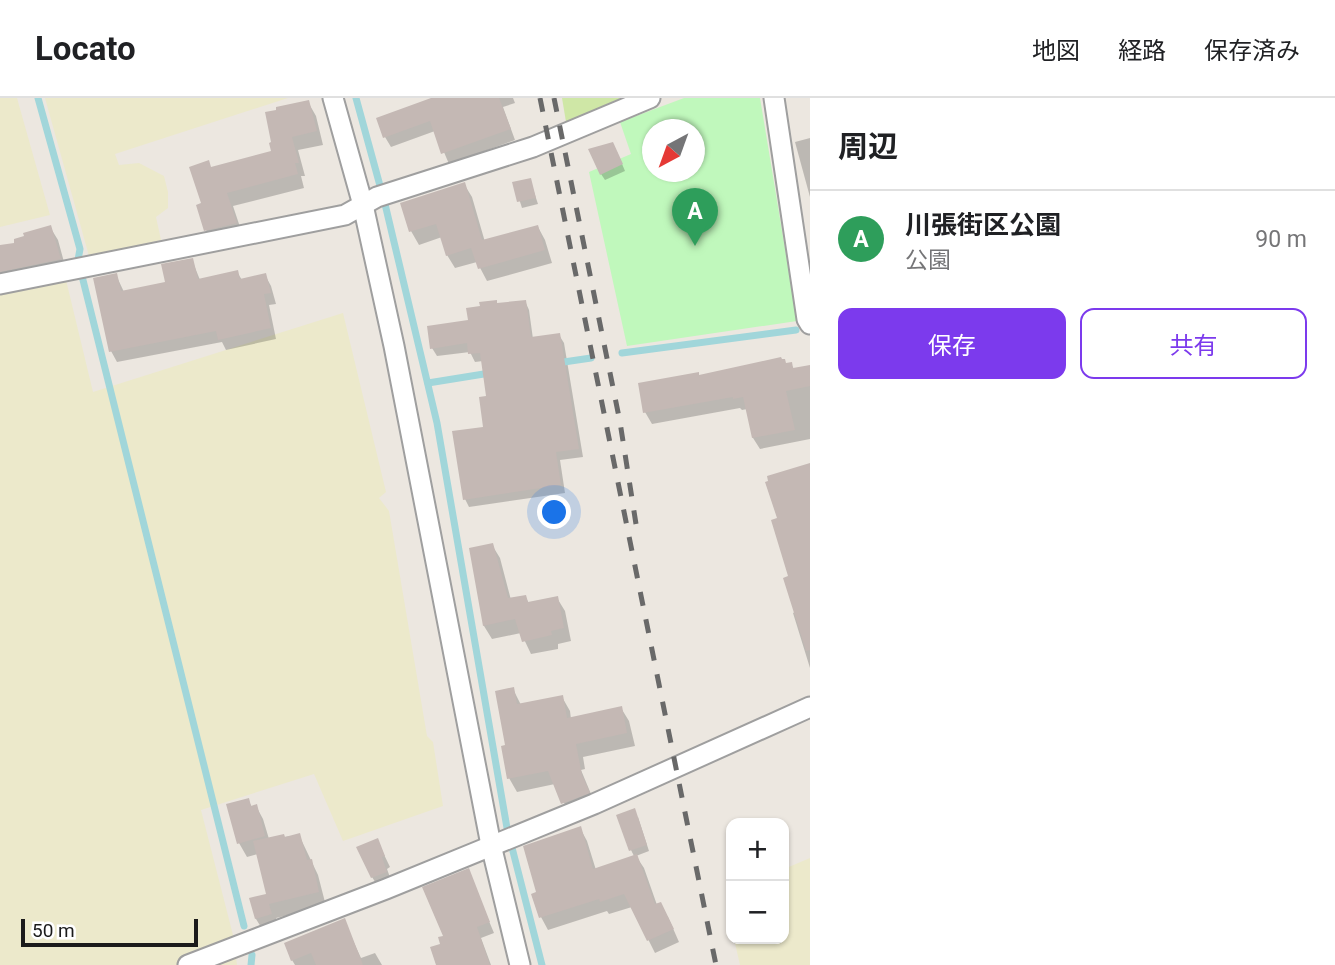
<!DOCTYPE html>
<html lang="ja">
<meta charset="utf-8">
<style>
:root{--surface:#fff;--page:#f6f6f6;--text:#202124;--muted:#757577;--line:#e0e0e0;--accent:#7c3aed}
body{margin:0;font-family:Roboto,"Noto Sans JP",sans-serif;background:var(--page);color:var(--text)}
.controls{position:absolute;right:21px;bottom:21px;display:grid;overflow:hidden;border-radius:14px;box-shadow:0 2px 5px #0004}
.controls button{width:63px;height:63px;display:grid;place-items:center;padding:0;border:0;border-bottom:2px solid var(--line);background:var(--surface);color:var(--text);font:35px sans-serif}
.compass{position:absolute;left:642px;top:21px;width:63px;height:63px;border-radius:50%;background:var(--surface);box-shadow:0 2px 5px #0004;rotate:221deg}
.scale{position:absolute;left:21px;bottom:18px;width:177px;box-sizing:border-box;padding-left:7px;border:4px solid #1b1b1b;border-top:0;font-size:19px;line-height:24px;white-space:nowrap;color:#1b1b1b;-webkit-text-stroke:5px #fff;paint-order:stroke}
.you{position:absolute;left:555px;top:415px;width:24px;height:24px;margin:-18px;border:5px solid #fff;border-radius:50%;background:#1a73e8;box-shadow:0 0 0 10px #1a73e833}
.badge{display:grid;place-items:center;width:46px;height:46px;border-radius:50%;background:var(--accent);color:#fff;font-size:23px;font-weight:700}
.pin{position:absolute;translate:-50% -58px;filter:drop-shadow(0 2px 4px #0008)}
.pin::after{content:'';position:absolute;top:37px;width:24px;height:21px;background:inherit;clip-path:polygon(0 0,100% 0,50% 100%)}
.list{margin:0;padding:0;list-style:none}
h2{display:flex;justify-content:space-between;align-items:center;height:91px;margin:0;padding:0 28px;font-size:30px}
h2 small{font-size:23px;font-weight:400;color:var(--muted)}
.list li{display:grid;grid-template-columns:46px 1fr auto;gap:21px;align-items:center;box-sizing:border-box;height:98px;padding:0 28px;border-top:2px solid var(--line)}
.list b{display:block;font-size:26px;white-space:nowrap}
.list p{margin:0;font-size:23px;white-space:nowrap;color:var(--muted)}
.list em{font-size:23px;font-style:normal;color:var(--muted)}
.actions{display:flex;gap:14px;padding:21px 28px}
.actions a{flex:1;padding:16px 0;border:2px solid var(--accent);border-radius:14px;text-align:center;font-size:24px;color:var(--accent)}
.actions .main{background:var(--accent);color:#fff}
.map{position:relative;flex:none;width:810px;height:867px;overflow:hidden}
header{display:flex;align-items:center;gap:42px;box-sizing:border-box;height:98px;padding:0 35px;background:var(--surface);border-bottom:2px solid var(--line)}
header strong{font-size:33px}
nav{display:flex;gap:38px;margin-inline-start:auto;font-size:24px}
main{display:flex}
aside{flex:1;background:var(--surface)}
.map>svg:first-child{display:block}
</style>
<header>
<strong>Locato</strong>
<nav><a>地図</a><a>経路</a><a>保存済み</a></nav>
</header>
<main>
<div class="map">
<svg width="810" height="867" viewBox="0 0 810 867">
<rect width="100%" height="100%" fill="#ece7e0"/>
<g fill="#ece9cb">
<polygon points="0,0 17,0 50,117 0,129"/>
<polygon points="45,0 288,0 115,56 119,67 139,65 164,78 168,94 168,110 156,119 161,142 89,158"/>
<polygon points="66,182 93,294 343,215 386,394 379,400 389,413 427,638 433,644 443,708 343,743 314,676 201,712 233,837 237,867 0,867 0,193"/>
<polygon points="810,760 810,867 740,867 734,841 784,841 784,771"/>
</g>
<polygon fill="#cfe7a6" points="562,0 621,0 566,24"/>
<path fill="#c0f8bc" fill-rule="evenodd" d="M684,0H760L797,223L627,248L589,74L631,56L620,24ZM652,32H694V74H652Z"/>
<g fill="#0003">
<polygon points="435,0 513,0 515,5 503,9 515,42 449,66 435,33 391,49 385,39"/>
<polygon points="308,4 316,18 323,47 298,52 305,78 301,78 304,90 233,108 243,138 213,145 206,132 203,106 211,71 273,54"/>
<polygon points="810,40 810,99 795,44"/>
<polygon points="617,54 625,73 605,82 601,76"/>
<polygon points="530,82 538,106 522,110 514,85"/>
<polygon points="464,86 472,99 485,144 538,129 545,142 552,165 487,183 477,164 455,170 447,157 442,139 419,147 411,133 402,106"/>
<polygon points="50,129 58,142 67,175 0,186 0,150 17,146"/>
<polygon points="192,162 200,182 237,174 242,182 265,177 271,188 276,206 269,207 276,241 226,252 222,244 117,264 111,253 116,177 124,194 168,185"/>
<polygon points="525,203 529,212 533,241 559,237 564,245 583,359 560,362 565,395 469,409 465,401 485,330 488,299 483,263 475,264 470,254 437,258 432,250 470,223 498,207"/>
<polygon points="791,266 794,271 810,268 810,341 760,351 753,340 747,311 742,312 740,310 652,326 645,314 699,278"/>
<polygon points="810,367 810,570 793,515 795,514 790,479 769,379"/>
<polygon points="492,447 500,460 511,502 525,499 529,505 557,500 565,513 571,543 558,546 558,551 531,556 521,535 492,541 484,528 471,451"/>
<polygon points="513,591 521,607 562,599 570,613 571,621 621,610 629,623 635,648 583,659 585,671 581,672 596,708 571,719 555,686 517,694 509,680 507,648"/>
<polygon points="248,702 252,709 256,708 263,721 269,741 299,737 318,777 326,808 276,820 279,830 264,834 256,821 251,802 268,797 258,756 247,759 239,745"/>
<polygon points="638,719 649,753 636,758 644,770 657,807 668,819 679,844 655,855 632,809 609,816 607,813 548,832 541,819 538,796 580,730 587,743 596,772 634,758 631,752"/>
<polygon points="377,742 390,769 387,771 392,785 379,790 372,779"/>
<polygon points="468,773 494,835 481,840 491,867 437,867 442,847"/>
<polygon points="344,823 361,860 375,855 382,867 295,867 292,862"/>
</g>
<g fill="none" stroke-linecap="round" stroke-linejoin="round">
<g stroke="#a1d6da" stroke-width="7">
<polyline points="38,0 80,151 78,162 244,828"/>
<polyline points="356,0 385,106 437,325 507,730 542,867"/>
<polyline points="622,255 796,232"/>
<polyline points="557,265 591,260"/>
<polyline points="428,285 490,275"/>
<polyline points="251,867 252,857"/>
</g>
</g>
<g fill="#c4b8b4">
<polygon points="431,0 499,0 511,31 441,56 430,23 383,40 376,20"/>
<polygon points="309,2 317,33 292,39 299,65 295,65 298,76 227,95 237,125 204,133 196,107 201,105 189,69 209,62 211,69 271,53 269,45 271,44 265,14 276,12 276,9"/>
<polygon points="613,44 623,66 600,77 588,51"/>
<polygon points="531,80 536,100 517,104 512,84"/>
<polygon points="465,84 482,142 538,127 545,152 478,171 471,150 446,158 436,126 409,134 400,105"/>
<polygon points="51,127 61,161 0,174 0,147 14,145 14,141 24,138 23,135"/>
<polygon points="193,160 198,181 238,172 240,181 266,175 271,195 264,196 271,230 218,242 216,233 109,254 93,180 117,175 121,193 165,184 161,166"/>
<polygon points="497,202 497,205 526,202 531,239 560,235 579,351 556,354 561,387 463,402 452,333 483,329 479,299 486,298 480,255 468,256 467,245 430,251 427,228 468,222 466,210 480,208 479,204"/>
<polygon points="781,259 782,261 785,261 786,265 792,264 793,270 810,267 810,288 786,293 795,332 752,340 743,299 733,301 733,299 643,315 638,285 699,274 699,277"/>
<polygon points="810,365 810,552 806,553 783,480 788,478 771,422 777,420 765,384 768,383 767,378"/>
<polygon points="493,445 508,500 526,497 528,504 558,498 564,530 551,533 552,537 522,544 515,521 483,528 469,450"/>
<polygon points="514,589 517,606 563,597 567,620 622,608 627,635 576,646 582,677 590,695 561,706 548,673 507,681 501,648 505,647 495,593"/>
<polygon points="249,700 251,708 257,706 265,738 237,746 226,706"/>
<polygon points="635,710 647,747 629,753 616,717"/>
<polygon points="581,728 593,771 637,756 655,806 661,804 674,831 647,843 624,796 600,804 599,801 539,820 531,796 536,794 523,748"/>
<polygon points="300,735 307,762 312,761 319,794 269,806 272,816 255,821 249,800 266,796 253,743 284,736 285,739"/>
<polygon points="378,740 385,758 382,759 387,774 371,780 356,749"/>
<polygon points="469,770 490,824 477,829 490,867 436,867 430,849 440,846 438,839 443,838 422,789"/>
<polygon points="345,820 363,867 316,867 311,855 291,863 284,845"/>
</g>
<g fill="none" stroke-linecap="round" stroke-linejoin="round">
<defs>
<g id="minor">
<polyline points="333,0 363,107 394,248 491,747 520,867"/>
<polyline points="774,0 807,221 810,226"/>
<polyline points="0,186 345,117 377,99 533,49 650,0"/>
<polyline points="188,867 386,791 594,706 810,609"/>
</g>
</defs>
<use href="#minor" stroke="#9f9f9f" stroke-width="23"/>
<use href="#minor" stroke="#fff" stroke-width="19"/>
<g stroke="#696969" stroke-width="5" stroke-dasharray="14 14" stroke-linecap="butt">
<polyline points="540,0 716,867"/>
<polyline points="554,0 620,324 636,426"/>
</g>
</g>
</svg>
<div class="controls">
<button>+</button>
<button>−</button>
</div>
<svg class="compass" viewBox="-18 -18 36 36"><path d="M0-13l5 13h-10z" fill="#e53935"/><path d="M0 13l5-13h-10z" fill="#757577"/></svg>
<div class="scale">50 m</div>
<div class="you"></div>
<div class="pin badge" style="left:695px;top:148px;background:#2e9e5b">A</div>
</div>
<aside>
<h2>周辺<small></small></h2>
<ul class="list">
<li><span class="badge" style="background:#2e9e5b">A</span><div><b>川張街区公園</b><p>公園</p></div><em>90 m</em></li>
</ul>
<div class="actions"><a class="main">保存</a><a>共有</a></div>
</aside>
</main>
